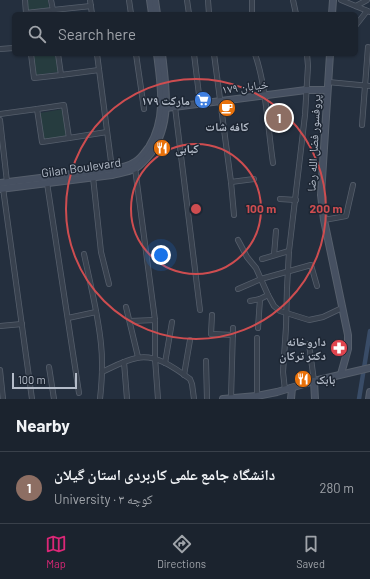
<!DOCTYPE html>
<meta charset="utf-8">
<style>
:root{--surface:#1b232e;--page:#242b36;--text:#f1f3f6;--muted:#a0a4aa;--line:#39404a;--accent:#db2777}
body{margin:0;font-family:Barlow,"Noto Naskh Arabic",sans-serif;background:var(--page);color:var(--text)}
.scale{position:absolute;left:12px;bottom:10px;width:65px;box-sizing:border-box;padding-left:4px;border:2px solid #b4bcc9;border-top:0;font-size:11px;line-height:14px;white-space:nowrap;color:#b4bcc9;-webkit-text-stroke:3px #1d2633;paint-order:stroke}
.you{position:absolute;left:161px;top:255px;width:14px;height:14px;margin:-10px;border:3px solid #fff;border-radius:50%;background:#1a73e8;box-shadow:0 0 0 6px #1a73e833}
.badge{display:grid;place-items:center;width:26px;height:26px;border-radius:50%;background:var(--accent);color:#fff;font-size:13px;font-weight:700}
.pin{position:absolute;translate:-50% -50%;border:2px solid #fff;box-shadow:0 1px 4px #0006}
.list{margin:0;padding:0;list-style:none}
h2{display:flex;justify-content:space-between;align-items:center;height:52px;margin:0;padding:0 16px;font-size:17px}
h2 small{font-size:13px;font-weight:400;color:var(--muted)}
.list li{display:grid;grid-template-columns:26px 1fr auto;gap:12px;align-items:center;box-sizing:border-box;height:72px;padding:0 16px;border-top:1px solid var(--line)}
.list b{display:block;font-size:15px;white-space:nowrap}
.list p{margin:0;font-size:13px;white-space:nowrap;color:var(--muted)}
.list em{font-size:13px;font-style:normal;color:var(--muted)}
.icon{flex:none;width:22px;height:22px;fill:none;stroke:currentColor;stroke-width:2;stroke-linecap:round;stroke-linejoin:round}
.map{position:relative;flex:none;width:370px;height:399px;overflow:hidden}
.search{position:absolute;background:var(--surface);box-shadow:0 1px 3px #0004;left:12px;right:12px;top:12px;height:44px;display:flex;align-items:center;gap:10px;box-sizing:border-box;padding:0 14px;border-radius:6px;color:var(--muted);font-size:15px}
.sheet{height:124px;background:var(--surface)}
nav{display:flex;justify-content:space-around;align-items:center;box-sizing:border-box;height:56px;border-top:1px solid var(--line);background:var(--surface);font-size:11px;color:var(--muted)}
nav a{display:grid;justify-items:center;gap:2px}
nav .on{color:var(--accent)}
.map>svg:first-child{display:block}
</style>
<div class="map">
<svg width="370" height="399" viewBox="0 0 370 399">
<rect width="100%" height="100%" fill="#242f3e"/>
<g fill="#263c3f">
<polygon points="27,0 48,0 49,8 28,11"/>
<polygon points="33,54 55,54 58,72 36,75"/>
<polygon points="63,109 66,137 44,140 40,113"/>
</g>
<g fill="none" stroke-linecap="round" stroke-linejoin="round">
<polyline stroke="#394c67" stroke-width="4.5" points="359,399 370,331"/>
<defs>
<g id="street">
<polyline points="25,0 26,13 53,10 51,0"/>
<polyline points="90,0 92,14"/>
<polyline points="129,0 131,14"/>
<polyline points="187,0 189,14"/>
<polyline points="208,0 209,14"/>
<polyline points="293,0 296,14"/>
<polyline points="341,0 370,12"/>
<polyline points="356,6 367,0"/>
<polyline points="53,10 91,6"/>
<polyline points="252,14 252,0"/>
<polyline points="356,25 367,11"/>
<polyline points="0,49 14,48"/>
<polyline points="31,54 34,78 61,75 58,54"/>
<polyline points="97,54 112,169"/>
<polyline points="136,54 144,109"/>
<polyline points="194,54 200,103"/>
<polyline points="214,54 231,182 234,215"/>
<path d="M255,54C266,85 268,130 273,163"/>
<polyline points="61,75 99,70"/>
<polyline points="328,82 370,86"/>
<polygon points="64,105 69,138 42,142 37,109"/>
<polyline points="175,107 200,310"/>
<polyline points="0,114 37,109"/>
<polyline points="0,120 7,182"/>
<polyline points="362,125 368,47"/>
<polyline points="69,138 107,132"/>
<polyline points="135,168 155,320 155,358 158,399"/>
<polyline points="93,177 101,252 109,284"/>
<polyline points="231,182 254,179"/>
<polyline points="47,183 79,393"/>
<polyline points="3,188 32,399"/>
<polyline points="280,199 296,200"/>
<polyline points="324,220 346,216 353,185"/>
<polyline points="238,240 247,257 256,268 268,295 274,306 280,311 309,320 323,317 342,308"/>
<path d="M84,254C90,283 98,313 101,344C103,362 102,381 100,399"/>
<polyline points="274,255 276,231"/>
<polyline points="262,259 289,251"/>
<polyline points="238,289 261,279 311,265 317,286"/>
<polyline points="250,301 260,299 268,295"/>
<polyline points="126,307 138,357"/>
<polyline points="212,315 211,334 233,335"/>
<polyline points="68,318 96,312"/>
<polyline points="130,321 155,320"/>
<polyline points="0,326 22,324"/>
<polyline points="258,328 260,299"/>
<polyline points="309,344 314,381"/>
<polyline points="206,361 207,399"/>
<polyline points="124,362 127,399"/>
<polyline points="165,363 172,322"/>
<polyline points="49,367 54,399"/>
<polyline points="0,370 3,399"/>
<path d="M102,372C113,367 125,360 137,358C156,354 175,368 190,379L192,384L194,399"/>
<polyline points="184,375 190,340"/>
<polyline points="285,390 283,372 286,327 287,288 289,251 305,115 308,66 307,54"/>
<polyline points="257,396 257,338"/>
<polyline points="231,398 233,328"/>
</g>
<g id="secondary">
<polyline points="150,0 152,14"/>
<polyline points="155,0 157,14"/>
<polyline points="332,14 333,0"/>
<polyline points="330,54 321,195 324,220 348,335 348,349 341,374"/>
<polyline points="166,108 306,90 327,90"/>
<path d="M0,183L112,169C120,168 128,167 135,162C141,159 145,152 149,147C167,119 161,85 157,54"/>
<path d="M0,189L112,175C120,173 129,172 136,168C142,164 147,158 151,153C172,123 166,88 162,54"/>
<polyline points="314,381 315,399"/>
<polyline points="223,399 257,396 277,392 314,381 370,368"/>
<polyline points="291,399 292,388"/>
<polyline points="369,399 370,392"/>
</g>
</defs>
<use href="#street" stroke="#565f6c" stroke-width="6"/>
<use href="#secondary" stroke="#565f6c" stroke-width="8"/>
<use href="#street" stroke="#38414e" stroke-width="4.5"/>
<use href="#secondary" stroke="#465061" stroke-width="6"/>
</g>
<g fill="none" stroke="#ce4d50" stroke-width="2">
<circle cx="196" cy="209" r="65"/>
<circle cx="196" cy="209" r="130"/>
</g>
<defs>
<symbol id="supermarket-disc" viewBox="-11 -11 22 22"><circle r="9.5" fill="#3f7fe0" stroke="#1d2633"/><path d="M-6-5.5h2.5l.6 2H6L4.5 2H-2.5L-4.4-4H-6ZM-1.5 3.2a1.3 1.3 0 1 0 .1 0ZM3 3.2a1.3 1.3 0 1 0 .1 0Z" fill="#fff"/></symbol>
<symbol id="cafe-disc" viewBox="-11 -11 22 22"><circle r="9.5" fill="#e8710a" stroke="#1d2633"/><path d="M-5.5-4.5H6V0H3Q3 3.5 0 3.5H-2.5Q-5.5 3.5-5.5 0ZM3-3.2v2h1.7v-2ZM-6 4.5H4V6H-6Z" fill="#fff"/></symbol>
<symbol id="restaurant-disc" viewBox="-11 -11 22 22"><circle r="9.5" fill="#e8710a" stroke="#1d2633"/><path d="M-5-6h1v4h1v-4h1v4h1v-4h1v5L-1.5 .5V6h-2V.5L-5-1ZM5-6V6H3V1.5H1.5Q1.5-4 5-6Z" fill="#fff"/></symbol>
<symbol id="pharmacy-disc" viewBox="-11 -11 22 22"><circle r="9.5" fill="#e0444e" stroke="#1d2633"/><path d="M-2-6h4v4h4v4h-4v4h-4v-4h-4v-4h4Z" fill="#fff"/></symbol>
</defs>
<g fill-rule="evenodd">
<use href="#supermarket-disc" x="193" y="90" width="20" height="20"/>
<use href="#cafe-disc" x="217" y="98" width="20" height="20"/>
<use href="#restaurant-disc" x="152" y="138" width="20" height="20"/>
<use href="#pharmacy-disc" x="329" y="338" width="20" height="20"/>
<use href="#restaurant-disc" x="293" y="369" width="20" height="20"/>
</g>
<g text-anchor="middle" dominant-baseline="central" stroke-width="3" stroke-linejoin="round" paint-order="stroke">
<g font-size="12" fill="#b4bcc9" stroke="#1d2633">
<text transform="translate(245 86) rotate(-7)">خیابان ۱۷۹</text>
<text transform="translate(313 143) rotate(-87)">پروفسور فضل الله رضا</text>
<text transform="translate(81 167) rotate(-8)">Gilan Boulevard</text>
</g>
<g font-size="12" font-weight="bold" fill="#b4bcc9" stroke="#1d2633" text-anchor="end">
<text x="190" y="100">۱۷۹ مارکت</text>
<text x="227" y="126" text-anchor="middle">کافه شات</text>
<text x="175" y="148" text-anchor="start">کبابی</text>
<text x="326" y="341">داروخانه<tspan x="326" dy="14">دکتر ترکان</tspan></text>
<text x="316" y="379" text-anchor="start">بابک</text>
</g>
</g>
<circle cx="196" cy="209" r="6" fill="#ce4d50" stroke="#1d2633" stroke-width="2"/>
<g font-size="12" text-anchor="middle" font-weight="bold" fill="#ce4d50" stroke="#1d2633" stroke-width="3" stroke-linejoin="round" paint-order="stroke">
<text x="261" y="213">100 m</text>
<text x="326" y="213">200 m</text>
</g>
</svg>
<div class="scale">100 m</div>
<div class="you"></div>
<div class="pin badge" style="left:279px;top:118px;background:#8d6e63">1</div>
<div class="search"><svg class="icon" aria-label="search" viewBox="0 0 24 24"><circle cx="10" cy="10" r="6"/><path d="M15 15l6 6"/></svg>Search here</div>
</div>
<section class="sheet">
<h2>Nearby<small></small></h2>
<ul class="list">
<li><span class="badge" style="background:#8d6e63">1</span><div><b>دانشگاه جامع علمی کاربردی استان گیلان</b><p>University · کوچه ۳</p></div><em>280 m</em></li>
</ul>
</section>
<nav>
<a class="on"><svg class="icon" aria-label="map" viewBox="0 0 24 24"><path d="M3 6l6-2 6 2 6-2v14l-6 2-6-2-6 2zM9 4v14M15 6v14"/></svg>Map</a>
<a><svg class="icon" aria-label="directions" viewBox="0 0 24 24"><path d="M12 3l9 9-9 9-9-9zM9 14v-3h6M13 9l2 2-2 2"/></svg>Directions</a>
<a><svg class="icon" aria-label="saved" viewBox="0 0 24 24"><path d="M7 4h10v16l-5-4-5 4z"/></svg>Saved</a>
</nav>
